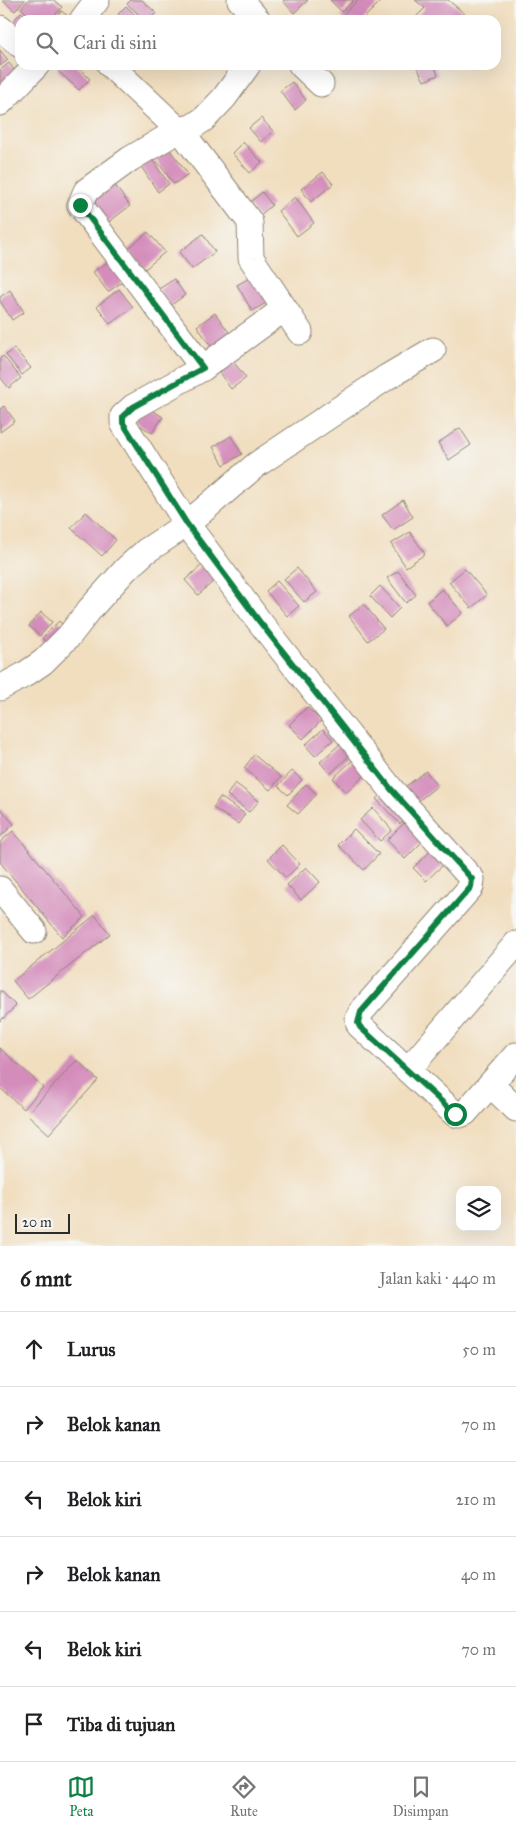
<!DOCTYPE html>
<html lang="id">
<meta charset="utf-8">
<style>
:root{--surface:#fff;--page:#f6f6f6;--text:#202124;--muted:#757577;--line:#e0e0e0;--accent:#0b8043}
body{margin:0;font-family:"IM FELL Great Primer",serif;background:var(--page);color:var(--text)}
.controls{position:absolute;right:15px;bottom:15px;display:grid;overflow:hidden;border-radius:10px;box-shadow:0 5px 20px #0002}
.controls button{width:45px;height:45px;display:grid;place-items:center;padding:0;border:0;border-bottom:1px solid var(--line);background:var(--surface);color:var(--text);font:25px sans-serif}
.scale{position:absolute;left:15px;bottom:12px;width:55px;box-sizing:border-box;padding-left:5px;border:2px solid #2b2b2b;border-top:0;font-size:14px;line-height:18px;white-space:nowrap;color:#2b2b2b;-webkit-text-stroke:4px #f6f6f2;paint-order:stroke}
.stop{position:absolute;width:15px;height:15px;margin:-11px;border:4px solid #0b8043;border-radius:50%;background:#fff}
.stop.end{background:#0b8043;border-color:#fff;box-shadow:0 1px 5px #0008}
.list{margin:0;padding:0;list-style:none}
h2{display:flex;justify-content:space-between;align-items:center;height:65px;margin:0;padding:0 20px;font-size:21px}
h2 small{font-size:16px;font-weight:400;color:var(--muted)}
.list li{display:grid;grid-template-columns:32px 1fr auto;gap:15px;align-items:center;box-sizing:border-box;height:75px;padding:0 20px;border-top:1px solid var(--line)}
.list b{display:block;font-size:19px;white-space:nowrap}
.list em{font-size:16px;font-style:normal;color:var(--muted)}
.icon{flex:none;width:28px;height:28px;fill:none;stroke:currentColor;stroke-width:2;stroke-linecap:round;stroke-linejoin:round}
.map{position:relative;flex:none;width:516px;height:1246px;overflow:hidden}
.search{position:absolute;background:var(--surface);box-shadow:0 5px 20px #0002;left:15px;right:15px;top:15px;height:55px;display:flex;align-items:center;gap:12px;box-sizing:border-box;padding:0 18px;border-radius:15px;color:var(--muted);font-size:19px}
.sheet{height:515px;background:var(--surface)}
nav{display:flex;justify-content:space-around;align-items:center;box-sizing:border-box;height:70px;border-top:1px solid var(--line);background:var(--surface);font-size:14px;color:var(--muted)}
nav a{display:grid;justify-items:center;gap:2px}
nav .on{color:var(--accent)}
.map>svg:first-child{display:block}
</style>
<div class="map">
<svg width="516" height="1246" viewBox="0 0 516 1246">
<rect width="100%" height="100%" fill="#f6f6f2"/>
<filter id="ink" filterUnits="userSpaceOnUse"><feTurbulence type="fractalNoise" baseFrequency=".02" numOctaves="2"/><feDisplacementMap in="SourceGraphic" scale="10" xChannelSelector="R" yChannelSelector="G"/><feConvolveMatrix kernelMatrix="1 2 1 2 8 2 1 2 1" color-interpolation-filters="sRGB"/></filter>
<filter id="wash" filterUnits="userSpaceOnUse"><feTurbulence type="fractalNoise" baseFrequency=".0096" numOctaves="4" result="noise"/><feDisplacementMap in="SourceGraphic" scale="20" xChannelSelector="R" yChannelSelector="G"/><feGaussianBlur stdDeviation="1.12" result="paint"/><feColorMatrix in="noise" values="0 0 0 0 0 0 0 0 0 0 0 0 0 0 0 0 0 1.4 0 .05"/><feComposite in="paint" operator="in"/></filter>
<g filter="url(#wash)">
<rect width="100%" height="100%" fill="#f1debf"/>
<g id="blocks">
<g fill="#d48cbb">
<polygon points="4,0 25,0 15,11 3,1"/>
<polygon points="28,0 54,0 62,7 51,20 33,20 21,8"/>
<polygon points="131,0 142,0 156,13 149,20 145,20 127,4"/>
<polygon points="284,0 308,0 294,13 283,1"/>
<polygon points="330,0 354,0 342,12"/>
<polygon points="358,0 382,0 362,20 344,20 341,17"/>
<polygon points="415,0 448,0 466,15 462,20 413,20 425,8"/>
<polygon points="126,6 140,20 124,20 118,14"/>
<polygon points="61,11 71,18 69,20 55,20"/>
<polygon points="21,12 31,20 20,20 20,41 7,29"/>
<polygon points="0,50 8,60 0,66"/>
<polygon points="9,63 20,78 0,88 0,70"/>
<polygon points="62,65 76,65 90,79 79,90 57,70"/>
<polygon points="422,65 434,65 438,75 424,81 417,67"/>
<polygon points="292,82 306,100 295,110 280,91"/>
<polygon points="261,118 273,131 261,142 249,128"/>
<polygon points="243,142 262,162 250,173 232,153"/>
<polygon points="167,146 188,174 174,184 153,156"/>
<polygon points="151,158 169,184 158,192 140,165"/>
<polygon points="323,172 333,184 311,202 301,189"/>
<polygon points="114,184 130,206 102,227 86,205"/>
<polygon points="262,192 272,205 258,217 248,204"/>
<polygon points="295,197 314,223 297,236 278,211"/>
<polygon points="148,232 165,252 145,269 128,249"/>
<polygon points="203,234 215,252 192,269 179,252"/>
<polygon points="112,259 126,279 108,292 93,272"/>
<polygon points="253,276 268,302 252,311 237,285"/>
<polygon points="174,279 185,295 170,306 159,289"/>
<polygon points="119,289 133,307 110,324 97,306"/>
<polygon points="10,290 24,312 12,320 0,301 0,297"/>
<polygon points="215,313 234,339 215,352 197,326"/>
<polygon points="14,348 31,368 22,375 6,355"/>
<polygon points="3,356 21,378 9,388 0,377 0,358"/>
<polygon points="232,360 246,378 231,389 218,371"/>
<polygon points="4,406 15,421 0,432 0,409"/>
<polygon points="146,406 163,417 152,433 135,422"/>
<polygon points="460,428 471,445 449,460 438,443"/>
<polygon points="231,436 242,454 224,465 213,447"/>
<polygon points="403,500 413,517 393,530 382,515"/>
<polygon points="86,512 116,540 102,556 71,528"/>
<polygon points="410,532 425,554 406,567 391,544"/>
<polygon points="202,565 215,580 198,595 185,580"/>
<polygon points="297,568 317,592 304,602 284,579"/>
<polygon points="465,569 487,595 471,608 449,582"/>
<polygon points="398,571 416,595 406,603 387,578"/>
<polygon points="277,581 299,606 287,616 266,591"/>
<polygon points="380,586 400,608 390,618 370,596"/>
<polygon points="442,589 463,613 447,626 427,602"/>
<polygon points="364,604 384,629 368,641 349,616"/>
<polygon points="41,612 52,622 40,636 29,626"/>
<polygon points="59,621 70,632 52,649 42,638"/>
<polygon points="307,707 321,721 303,739 289,725"/>
<polygon points="323,729 333,740 315,756 305,745"/>
<polygon points="341,743 351,754 330,774 320,762"/>
<polygon points="254,755 281,777 270,790 244,768"/>
<polygon points="353,760 366,774 346,793 333,778"/>
<polygon points="292,771 302,780 288,795 278,786"/>
<polygon points="426,771 437,786 417,802 405,787"/>
<polygon points="235,783 259,801 249,812 227,795"/>
<polygon points="306,784 317,794 298,814 287,805"/>
<polygon points="388,788 411,812 400,824 376,799"/>
<polygon points="220,797 245,814 238,824 213,808"/>
<polygon points="0,808 14,824 0,837"/>
<polygon points="373,808 392,830 380,841 360,820"/>
<polygon points="412,815 430,834 405,859 387,840"/>
<polygon points="354,829 379,854 364,870 338,845"/>
<polygon points="13,831 85,917 62,937 0,862 0,842"/>
<polygon points="282,845 300,864 286,878 268,859"/>
<polygon points="435,847 447,861 426,881 413,868"/>
<polygon points="306,867 320,882 301,900 287,885"/>
<polygon points="95,915 110,934 28,999 13,981"/>
<polygon points="0,990 16,1006 0,1021"/>
<polygon points="0,1048 43,1087 24,1109 0,1088"/>
<polygon points="77,1060 98,1080 49,1134 27,1114"/>
</g>
</g>
</g>
<g filter="url(#ink)">
<use href="#blocks" fill-opacity="0" stroke="#8e8475" stroke-width="1"/>
<g fill="none" stroke-linecap="round" stroke-linejoin="round">
<defs>
<g id="minor">
<polyline points="240,0 258,20"/>
<polyline points="82,20 97,0"/>
<polyline points="0,28 20,45"/>
<polyline points="110,65 185,136 250,222 251,258 300,332"/>
<polyline points="301,65 321,84"/>
<polyline points="0,103 37,65"/>
<polyline points="284,309 203,368 133,407 123,416 123,423 187,524 259,621 391,789 472,879 471,887 361,1012 358,1019 359,1025 455,1114 460,1115 465,1113 516,1055"/>
<polyline points="203,368 80,205 86,191 130,159 179,130 192,127 204,119 224,98 248,65"/>
<polyline points="0,688 24,675 43,662 69,636 90,609 126,569 146,551 187,524 256,465 387,377 433,350"/>
<polyline points="0,889 34,931"/>
<polyline points="408,1070 516,944"/>
<polyline points="491,1085 516,1109"/>
</g>
</defs>
<use href="#minor" stroke="#8e8475" stroke-width="27"/>
<use href="#minor" stroke="#fff" stroke-width="25"/>
</g>
</g>
<g fill="none" stroke-linecap="round" stroke-linejoin="round" filter="url(#ink)">
<polyline stroke="#0b8043" stroke-width="6" points="80,205 203,368 133,407 123,416 123,423 187,524 259,621 391,789 472,879 471,887 361,1012 358,1023 360,1027 455,1114"/>
</g>
</svg>
<div class="controls">
<button><svg class="icon" aria-label="layers" viewBox="0 0 24 24"><path d="M12 4l9 5-9 5-9-5zM3 14l9 5 9-5"/></svg></button>
</div>
<div class="scale">20 m</div>
<div class="stop" style="left:455px;top:1114px"></div>
<div class="stop end" style="left:80px;top:205px"></div>
<div class="search"><svg class="icon" aria-label="search" viewBox="0 0 24 24"><circle cx="10" cy="10" r="6"/><path d="M15 15l6 6"/></svg>Cari di sini</div>
</div>
<section class="sheet">
<h2>6 mnt<small>Jalan kaki · 440 m</small></h2>
<ul class="list">
<li><svg class="icon" aria-label="ahead" viewBox="0 0 24 24"><path d="M12 20V5M6 11l6-6 6 6"/></svg><div><b>Lurus</b></div><em>50 m</em></li>
<li><svg class="icon" aria-label="right" viewBox="0 0 24 24"><path d="M7 20v-9h11M14 6l5 5-5 5"/></svg><div><b>Belok kanan</b></div><em>70 m</em></li>
<li><svg class="icon" aria-label="left" viewBox="0 0 24 24"><path d="M17 20v-9H6M10 6l-5 5 5 5"/></svg><div><b>Belok kiri</b></div><em>210 m</em></li>
<li><svg class="icon" aria-label="right" viewBox="0 0 24 24"><path d="M7 20v-9h11M14 6l5 5-5 5"/></svg><div><b>Belok kanan</b></div><em>40 m</em></li>
<li><svg class="icon" aria-label="left" viewBox="0 0 24 24"><path d="M17 20v-9H6M10 6l-5 5 5 5"/></svg><div><b>Belok kiri</b></div><em>70 m</em></li>
<li><svg class="icon" aria-label="arrive" viewBox="0 0 24 24"><path d="M6 21V4h12l-3 4 3 4H6"/></svg><div><b>Tiba di tujuan</b></div></li>
</ul>
</section>
<nav>
<a class="on"><svg class="icon" aria-label="map" viewBox="0 0 24 24"><path d="M3 6l6-2 6 2 6-2v14l-6 2-6-2-6 2zM9 4v14M15 6v14"/></svg>Peta</a>
<a><svg class="icon" aria-label="directions" viewBox="0 0 24 24"><path d="M12 3l9 9-9 9-9-9zM9 14v-3h6M13 9l2 2-2 2"/></svg>Rute</a>
<a><svg class="icon" aria-label="saved" viewBox="0 0 24 24"><path d="M7 4h10v16l-5-4-5 4z"/></svg>Disimpan</a>
</nav>
